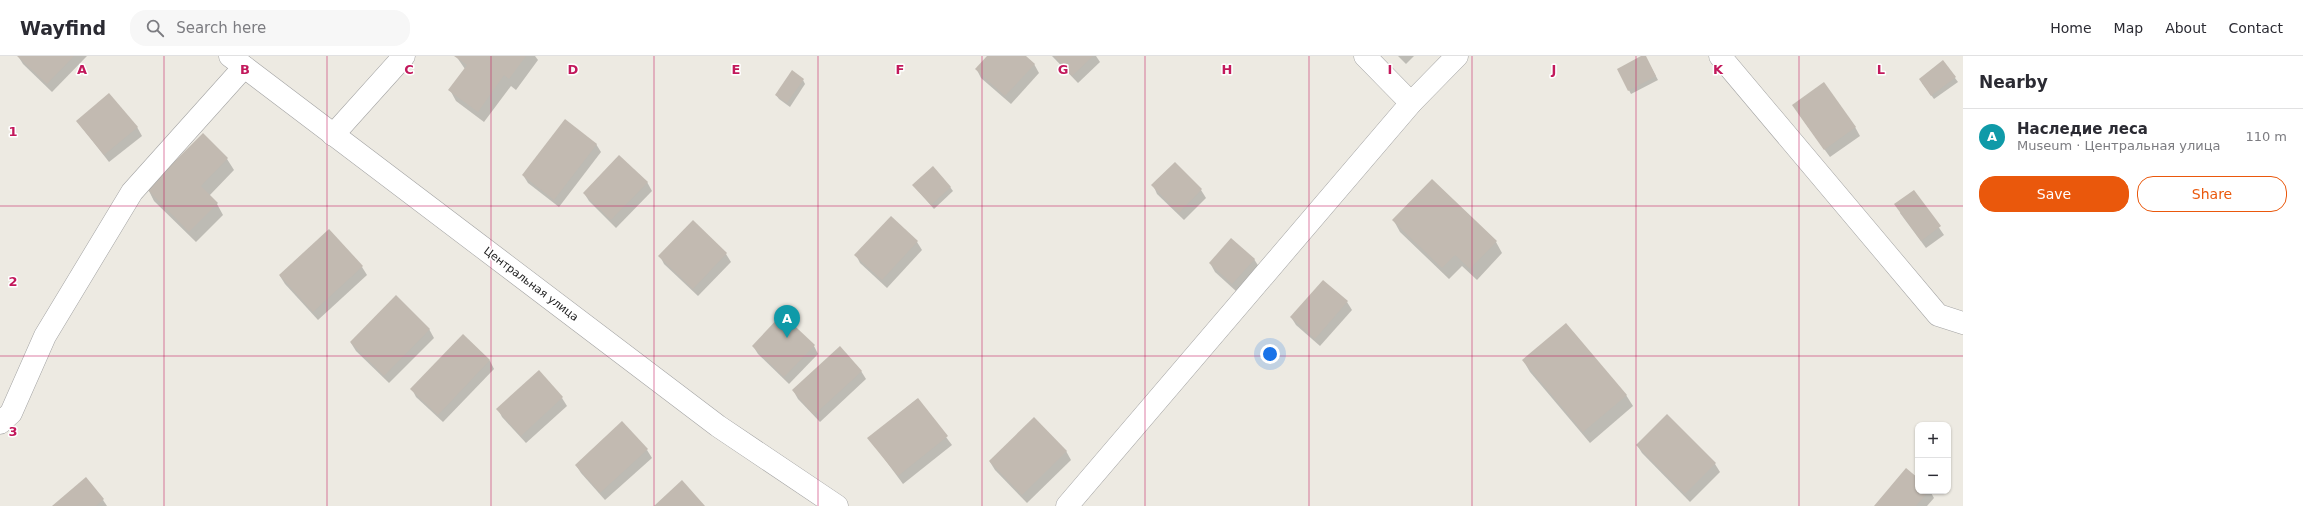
<!DOCTYPE html>
<meta charset="utf-8">
<style>
:root{--surface:#fff;--page:#f7f7f7;--text:#2b2b33;--muted:#7c7c81;--line:#e1e1e2;--accent:#ea580c}
body{margin:0;font-family:"DejaVu Sans",sans-serif;background:var(--page);color:var(--text)}
.controls{position:absolute;right:12px;bottom:12px;display:grid;overflow:hidden;border-radius:8px;box-shadow:0 1px 3px #0004}
.controls button{width:36px;height:36px;display:grid;place-items:center;padding:0;border:0;border-bottom:1px solid var(--line);background:var(--surface);color:var(--text);font:20px sans-serif}
.you{position:absolute;left:1270px;top:298px;width:14px;height:14px;margin:-10px;border:3px solid #fff;border-radius:50%;background:#1a73e8;box-shadow:0 0 0 6px #1a73e833}
.badge{display:grid;place-items:center;width:26px;height:26px;border-radius:50%;background:var(--accent);color:#fff;font-size:13px;font-weight:700}
.pin{position:absolute;translate:-50% -33px;filter:drop-shadow(0 1px 2px #0008)}
.pin::after{content:'';position:absolute;top:21px;width:14px;height:12px;background:inherit;clip-path:polygon(0 0,100% 0,50% 100%)}
.list{margin:0;padding:0;list-style:none}
h2{display:flex;justify-content:space-between;align-items:center;height:52px;margin:0;padding:0 16px;font-size:17px}
h2 small{font-size:13px;font-weight:400;color:var(--muted)}
.list li{display:grid;grid-template-columns:26px 1fr auto;gap:12px;align-items:center;box-sizing:border-box;height:56px;padding:0 16px;border-top:1px solid var(--line)}
.list b{display:block;font-size:15px;white-space:nowrap}
.list p{margin:0;font-size:13px;white-space:nowrap;color:var(--muted)}
.list em{font-size:13px;font-style:normal;color:var(--muted)}
.actions{display:flex;gap:8px;padding:12px 16px}
.actions a{flex:1;padding:9px 0;border:1px solid var(--accent);border-radius:16px;text-align:center;font-size:14px;color:var(--accent)}
.actions .main{background:var(--accent);color:#fff}
.icon{flex:none;width:22px;height:22px;fill:none;stroke:currentColor;stroke-width:2;stroke-linecap:round;stroke-linejoin:round}
.map{position:relative;flex:none;width:1963px;height:450px;overflow:hidden}
header{display:flex;align-items:center;gap:24px;box-sizing:border-box;height:56px;padding:0 20px;background:var(--surface);border-bottom:1px solid var(--line)}
header strong{font-size:19px}
nav{display:flex;gap:22px;margin-inline-start:auto;font-size:14px}
.search{width:280px;height:36px;background:var(--page);display:flex;align-items:center;gap:10px;box-sizing:border-box;padding:0 14px;border-radius:16px;color:var(--muted);font-size:15px}
main{display:flex}
aside{flex:1;background:var(--surface)}
.map>svg:first-child{display:block}
</style>
<header>
<strong>Wayfind</strong>
<div class="search"><svg class="icon" aria-label="search" viewBox="0 0 24 24"><circle cx="10" cy="10" r="6"/><path d="M15 15l6 6"/></svg>Search here</div>
<nav><a>Home</a><a>Map</a><a>About</a><a>Contact</a></nav>
</header>
<main>
<div class="map">
<svg width="1963" height="450" viewBox="0 0 1963 450">
<rect width="100%" height="100%" fill="#edeae2"/>
<g fill="#0003">
<polygon points="18,0 87,0 52,36 23,8"/>
<polygon points="456,0 535,0 538,4 516,34 511,30 484,66 456,45 450,34 465,13"/>
<polygon points="989,0 1025,0 1034,8 1039,17 1011,48 981,22 977,14"/>
<polygon points="1052,0 1096,0 1100,6 1078,27"/>
<polygon points="1398,0 1414,0 1406,8"/>
<polygon points="1645,0 1658,24 1631,38 1618,14"/>
<polygon points="1943,6 1958,26 1934,43 1922,27"/>
<polygon points="803,24 805,28 790,51 779,43 776,39"/>
<polygon points="1798,57 1855,71 1860,80 1830,101"/>
<polygon points="77,65 137,71 142,80 109,106"/>
<polygon points="203,79 227,103 234,114 209,140 217,148 223,159 196,186 154,145 148,133"/>
<polygon points="596,88 601,96 559,151 528,127 523,119"/>
<polygon points="1175,107 1201,134 1206,142 1184,164 1157,138 1153,129"/>
<polygon points="647,126 652,135 616,172 589,145 584,137"/>
<polygon points="913,129 950,131 953,135 934,153"/>
<polygon points="1914,135 1944,179 1926,192 1900,157"/>
<polygon points="891,161 917,186 922,194 887,232 860,207 856,199"/>
<polygon points="1394,165 1496,186 1502,197 1477,224 1462,210 1449,223 1400,176"/>
<polygon points="726,198 731,206 698,240 664,208 660,200"/>
<polygon points="1254,203 1259,211 1237,236 1215,216 1210,207"/>
<polygon points="362,211 367,219 318,264 285,228 280,220"/>
<polygon points="1347,246 1352,254 1320,290 1296,269 1291,261"/>
<polygon points="429,273 434,282 389,327 356,295 351,287"/>
<polygon points="463,279 490,305 494,313 443,366 416,341 412,333"/>
<polygon points="753,290 814,290 818,298 789,328 758,298"/>
<polygon points="1523,304 1626,339 1633,350 1590,387 1530,316"/>
<polygon points="861,315 866,323 820,366 798,343 793,334"/>
<polygon points="562,342 567,350 526,387 502,361 498,353"/>
<polygon points="917,343 952,389 903,428 869,382"/>
<polygon points="1637,389 1715,408 1720,416 1690,446 1642,397"/>
<polygon points="647,394 652,402 605,444 581,417 576,409"/>
<polygon points="1066,395 1071,404 1027,447 995,414 990,406"/>
<polygon points="1918,424 1918,435 1930,435 1934,442 1927,450 1875,450"/>
<polygon points="103,444 107,450 54,450"/>
</g>
<g fill="#c2bab1">
<polygon points="17,0 74,0 47,28"/>
<polygon points="454,0 526,0 509,23 504,19 478,56 448,34 467,9"/>
<polygon points="987,0 1026,0 1035,8 1005,40 975,13"/>
<polygon points="1054,0 1093,0 1072,20"/>
<polygon points="1641,0 1646,0 1656,20 1628,35 1617,13"/>
<polygon points="1943,4 1956,21 1931,40 1919,23"/>
<polygon points="792,14 804,23 787,47 775,39"/>
<polygon points="1824,26 1856,71 1824,94 1792,49"/>
<polygon points="109,37 138,71 104,99 76,65"/>
<polygon points="565,63 597,88 554,144 522,119"/>
<polygon points="203,77 228,102 201,130 218,147 189,176 147,133"/>
<polygon points="619,99 648,126 611,164 583,137"/>
<polygon points="1175,106 1202,133 1179,157 1151,129"/>
<polygon points="933,110 951,131 931,149 912,129"/>
<polygon points="1432,123 1497,185 1470,213 1455,199 1442,212 1392,164"/>
<polygon points="1914,134 1941,170 1921,185 1894,148"/>
<polygon points="891,160 918,185 882,224 854,199"/>
<polygon points="693,164 727,197 693,233 658,200"/>
<polygon points="329,173 363,210 313,256 279,219"/>
<polygon points="1231,182 1255,203 1232,228 1209,207"/>
<polygon points="1323,224 1348,245 1315,283 1290,261"/>
<polygon points="396,239 430,273 384,320 350,286"/>
<polygon points="782,258 815,289 784,321 752,290"/>
<polygon points="1566,267 1627,339 1583,376 1522,304"/>
<polygon points="463,278 490,304 438,359 410,333"/>
<polygon points="840,290 862,315 814,359 792,334"/>
<polygon points="539,314 563,341 521,380 496,353"/>
<polygon points="918,342 948,380 898,420 867,382"/>
<polygon points="1667,358 1716,407 1685,438 1636,389"/>
<polygon points="1034,361 1067,395 1022,439 989,405"/>
<polygon points="622,365 648,393 600,437 575,409"/>
<polygon points="1906,412 1918,422 1918,435 1929,435 1916,450 1874,450"/>
<polygon points="86,421 104,443 96,450 52,450"/>
<polygon points="682,424 705,450 654,450"/>
</g>
<g fill="none" stroke-linecap="round" stroke-linejoin="round">
<defs>
<g id="minor">
<polyline points="230,0 718,370 837,450"/>
<polyline points="1365,0 1411,47"/>
<polyline points="1720,0 1938,259 1963,267"/>
<polyline points="333,79 404,0"/>
<polyline points="0,367 11,357 45,280 132,136 244,11"/>
<polyline points="1067,450 1411,47 1457,0"/>
</g>
</defs>
<use href="#minor" stroke="#a3a3a3" stroke-width="23"/>
<use href="#minor" stroke="#fff" stroke-width="22"/>
</g>
<path fill="none" stroke="#c2185b" stroke-width="1" stroke-opacity="0.55" d="M164,0V450M327,0V450M491,0V450M654,0V450M818,0V450M982,0V450M1145,0V450M1309,0V450M1472,0V450M1636,0V450M1799,0V450M0,150H1963M0,300H1963"/>
<g text-anchor="middle" dominant-baseline="central" stroke-width="3" stroke-linejoin="round" paint-order="stroke">
<g font-size="11" fill="#1c1c1c" stroke="#fff">
<text transform="translate(531 228) rotate(37)">Центральная улица</text>
</g>
</g>
<g font-size="13" text-anchor="middle" font-weight="bold" fill="#c2185b" stroke="#fff" stroke-width="3" stroke-linejoin="round" paint-order="stroke">
<text x="82" y="18">A</text>
<text x="245" y="18">B</text>
<text x="409" y="18">C</text>
<text x="573" y="18">D</text>
<text x="736" y="18">E</text>
<text x="900" y="18">F</text>
<text x="1063" y="18">G</text>
<text x="1227" y="18">H</text>
<text x="1390" y="18">I</text>
<text x="1554" y="18">J</text>
<text x="1718" y="18">K</text>
<text x="1881" y="18">L</text>
<text x="13" y="80">1</text>
<text x="13" y="230">2</text>
<text x="13" y="380">3</text>
</g>
</svg>
<div class="controls">
<button>+</button>
<button>−</button>
</div>
<div class="you"></div>
<div class="pin badge" style="left:787px;top:282px;background:#0f9aa8">A</div>
</div>
<aside>
<h2>Nearby<small></small></h2>
<ul class="list">
<li><span class="badge" style="background:#0f9aa8">A</span><div><b>Наследие леса</b><p>Museum · Центральная улица</p></div><em>110 m</em></li>
</ul>
<div class="actions"><a class="main">Save</a><a>Share</a></div>
</aside>
</main>
